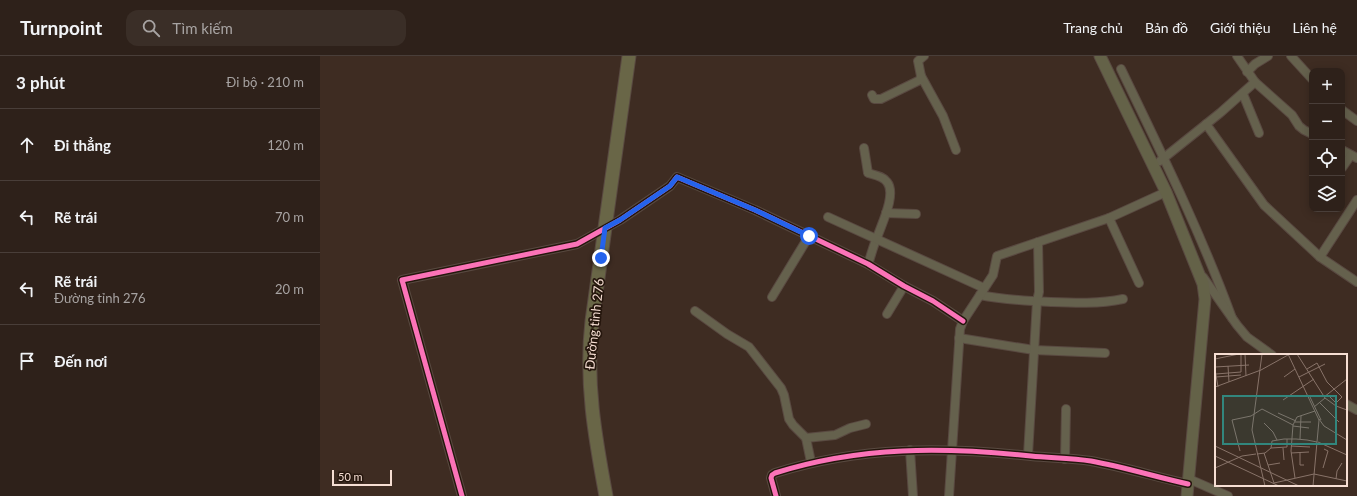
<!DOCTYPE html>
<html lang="vi">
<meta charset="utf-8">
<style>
:root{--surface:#2e211a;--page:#3a2e27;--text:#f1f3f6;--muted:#a7a3a2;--line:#493e39}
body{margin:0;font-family:Lato,sans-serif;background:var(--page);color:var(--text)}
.controls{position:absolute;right:12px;top:12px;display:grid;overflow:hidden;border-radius:8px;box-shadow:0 2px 10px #0003}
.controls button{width:36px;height:36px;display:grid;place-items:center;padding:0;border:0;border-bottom:1px solid var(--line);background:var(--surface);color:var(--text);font:20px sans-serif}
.scale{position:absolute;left:12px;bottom:10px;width:60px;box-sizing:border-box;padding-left:4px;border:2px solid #f6ded3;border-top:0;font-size:11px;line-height:14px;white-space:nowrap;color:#f6ded3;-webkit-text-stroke:3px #25160d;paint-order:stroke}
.stop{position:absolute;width:12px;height:12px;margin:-9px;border:3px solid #2563eb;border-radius:50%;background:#fff}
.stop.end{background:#2563eb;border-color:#fff;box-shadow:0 1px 4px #0008}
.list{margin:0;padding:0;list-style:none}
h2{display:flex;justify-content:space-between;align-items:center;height:52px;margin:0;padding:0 16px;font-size:17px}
h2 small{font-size:13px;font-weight:400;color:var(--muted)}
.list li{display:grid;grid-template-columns:26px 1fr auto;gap:12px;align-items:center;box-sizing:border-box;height:72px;padding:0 16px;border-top:1px solid var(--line)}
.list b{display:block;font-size:15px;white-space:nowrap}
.list p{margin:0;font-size:13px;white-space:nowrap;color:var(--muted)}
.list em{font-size:13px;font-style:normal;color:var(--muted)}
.icon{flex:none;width:22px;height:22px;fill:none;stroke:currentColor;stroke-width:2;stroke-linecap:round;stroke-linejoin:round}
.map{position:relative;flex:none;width:1037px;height:440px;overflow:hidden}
header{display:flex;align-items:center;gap:24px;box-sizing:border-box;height:56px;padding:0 20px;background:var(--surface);border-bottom:1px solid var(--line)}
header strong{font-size:19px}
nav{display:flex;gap:22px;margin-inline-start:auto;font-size:14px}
.search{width:280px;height:36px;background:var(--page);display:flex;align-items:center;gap:10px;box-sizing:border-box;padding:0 14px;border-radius:12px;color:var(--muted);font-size:15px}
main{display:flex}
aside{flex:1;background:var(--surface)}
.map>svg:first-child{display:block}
</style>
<header>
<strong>Turnpoint</strong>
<div class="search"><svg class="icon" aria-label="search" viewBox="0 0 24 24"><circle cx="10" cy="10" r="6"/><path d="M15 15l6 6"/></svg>Tìm kiếm</div>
<nav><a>Trang chủ</a><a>Bản đồ</a><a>Giới thiệu</a><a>Liên hệ</a></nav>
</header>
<main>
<aside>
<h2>3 phút<small>Đi bộ · 210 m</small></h2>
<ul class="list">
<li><svg class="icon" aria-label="ahead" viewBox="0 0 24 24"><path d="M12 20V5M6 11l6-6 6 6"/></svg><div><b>Đi thẳng</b></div><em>120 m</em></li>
<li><svg class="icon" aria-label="left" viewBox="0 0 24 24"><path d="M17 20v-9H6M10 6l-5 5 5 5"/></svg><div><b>Rẽ trái</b></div><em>70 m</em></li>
<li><svg class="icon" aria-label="left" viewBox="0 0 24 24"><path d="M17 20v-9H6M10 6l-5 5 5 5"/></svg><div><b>Rẽ trái</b><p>Đường tỉnh 276</p></div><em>20 m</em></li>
<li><svg class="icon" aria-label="arrive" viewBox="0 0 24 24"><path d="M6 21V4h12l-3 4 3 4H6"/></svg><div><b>Đến nơi</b></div></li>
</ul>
</aside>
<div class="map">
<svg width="1037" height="440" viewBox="0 0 1037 440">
<rect width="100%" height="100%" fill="#3e2c22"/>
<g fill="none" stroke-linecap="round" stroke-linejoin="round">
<defs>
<g id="street">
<polyline points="917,0 935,26 972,59 979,70 984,74 992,78"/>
<polyline points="971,0 992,23"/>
<path d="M801,13C840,94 881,177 912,262"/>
<polyline points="927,16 935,8 948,0"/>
<polyline points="601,20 623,60 636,94"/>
<polyline points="923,38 939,77"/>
<polyline points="552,39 554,43 561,43 600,24 601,20 598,5 604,0"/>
<polyline points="1022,54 1037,65"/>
<polyline points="886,68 944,149 1000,201 1037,226"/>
<path d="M544,92L548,117C554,119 563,120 567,126C577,138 561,169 557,182C553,190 551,200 548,208"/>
<polyline points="1022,94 1037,102"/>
<polyline points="840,105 900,57 935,26"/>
<polyline points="1022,112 1031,99"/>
<polyline points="566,157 596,158"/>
<polyline points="508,161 664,232"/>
<polyline points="789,162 819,227"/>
<polyline points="1000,201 1037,144"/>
<polyline points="883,221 917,269 927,281 952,299"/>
<path d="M660,239C684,244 707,245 731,246C755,247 779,248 803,243"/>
<polyline points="452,241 489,180"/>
<polyline points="375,255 407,278 429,291 461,332 464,339 469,363 473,369 486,382 491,406"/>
<polyline points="567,258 584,230"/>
<polyline points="639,282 714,294 785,297"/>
<polyline points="1026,348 1037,354"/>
<polyline points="486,382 515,379 530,372 546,368"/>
<polyline points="590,394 593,440"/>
<polyline points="708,399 717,245 719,236 718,186"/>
<polyline points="745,403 746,353"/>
<polyline points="869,423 908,440"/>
<polyline points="142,440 82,224 257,188 300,164 350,130 357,121 435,154 548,208 584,230 613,245 643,265"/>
<path d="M456,440L451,422L452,419L455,417C541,390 623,391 711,400C731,402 751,402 771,405C804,411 836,421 868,428"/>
<polyline points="629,440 640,273 643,265 673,219 677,200 789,162 846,136"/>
</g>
<polyline id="secondary" points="780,0 846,136 883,228 885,243 867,440"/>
<path id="primary" d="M286,440C275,381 265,325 272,265L309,0"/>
</defs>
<use href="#street" stroke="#594941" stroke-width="10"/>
<use href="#secondary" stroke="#594941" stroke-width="13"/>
<use href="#primary" stroke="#594941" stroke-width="15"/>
<use href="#street" stroke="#65614d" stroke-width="8"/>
<use href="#secondary" stroke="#646248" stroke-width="11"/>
<use href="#primary" stroke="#696647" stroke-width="13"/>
<defs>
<g id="cycleway">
<polyline points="142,440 82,224 257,188 300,164 350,130 357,121 435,154 548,208 584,230 613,245 643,265"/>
<path d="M456,440L451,422L452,419L455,417C541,390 623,391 711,400C731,402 751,402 771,405C804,411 836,421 868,428"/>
</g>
</defs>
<use href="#cycleway" stroke="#25160d" stroke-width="8"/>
<use href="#cycleway" stroke="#fb73b8" stroke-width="5"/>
</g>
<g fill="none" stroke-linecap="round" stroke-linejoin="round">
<polyline stroke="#2563eb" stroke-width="5" points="281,202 285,172 300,164 350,130 357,121 435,154 489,180"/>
</g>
<g text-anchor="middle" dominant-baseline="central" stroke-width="3.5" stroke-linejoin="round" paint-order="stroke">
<g font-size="13" fill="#f6ded3" stroke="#25160d">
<text transform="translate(274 268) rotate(-84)">Đường tỉnh 276</text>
</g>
</g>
<g transform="translate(895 298)">
<rect width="132" height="132" fill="#3e2c22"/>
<path fill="none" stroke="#887369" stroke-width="1" d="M26,0V18M30,0L31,22M47,0L37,76L50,132M73,0L104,66L98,132M82,0L110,44L121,52L132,56M0,5L24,0M13,12L14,28M0,13L34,11M0,15L3,33M92,15L102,9L112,28L127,43L121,49L113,41M1,20L26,18M1,23L26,21M69,23L80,15M84,23L110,10M0,33L46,16L73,1M95,43L106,66M109,43L132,25M68,46L99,25M105,49L124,68M99,53L110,44M63,59L81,67M104,65L109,72L132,86M80,68H96M49,69L58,78L62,86M78,72L94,74M72,85V93L56,94L57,87L69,85H81L92,86L102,88M85,85L86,62M103,88L132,101M0,92L84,132M76,92L95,93M68,94L69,106M25,97L17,66L36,62L47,55L78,71M85,98V111H89M49,99L59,129L99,120L132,127M76,99L94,98M42,100L50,99L56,94M0,102L64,132M53,111L65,109M0,114L27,102L41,100M108,114L113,97L109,95M80,124L76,97L78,71L82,63L100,57M121,125L122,117L127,109"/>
<path fill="#32867d" fill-opacity="0.15" stroke="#32867d" stroke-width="2" d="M8,42H121V90H8Z"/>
<rect width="132" height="132" fill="none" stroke="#f6ded3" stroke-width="2"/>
</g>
</svg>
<div class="controls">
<button>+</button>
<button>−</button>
<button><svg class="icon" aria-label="locate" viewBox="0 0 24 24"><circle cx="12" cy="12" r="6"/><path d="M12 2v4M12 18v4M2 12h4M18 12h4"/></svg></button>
<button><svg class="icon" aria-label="layers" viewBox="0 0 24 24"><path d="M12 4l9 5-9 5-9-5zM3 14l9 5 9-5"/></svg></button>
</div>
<div class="scale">50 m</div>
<div class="stop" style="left:489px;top:180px"></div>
<div class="stop end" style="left:281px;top:202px"></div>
</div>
</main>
